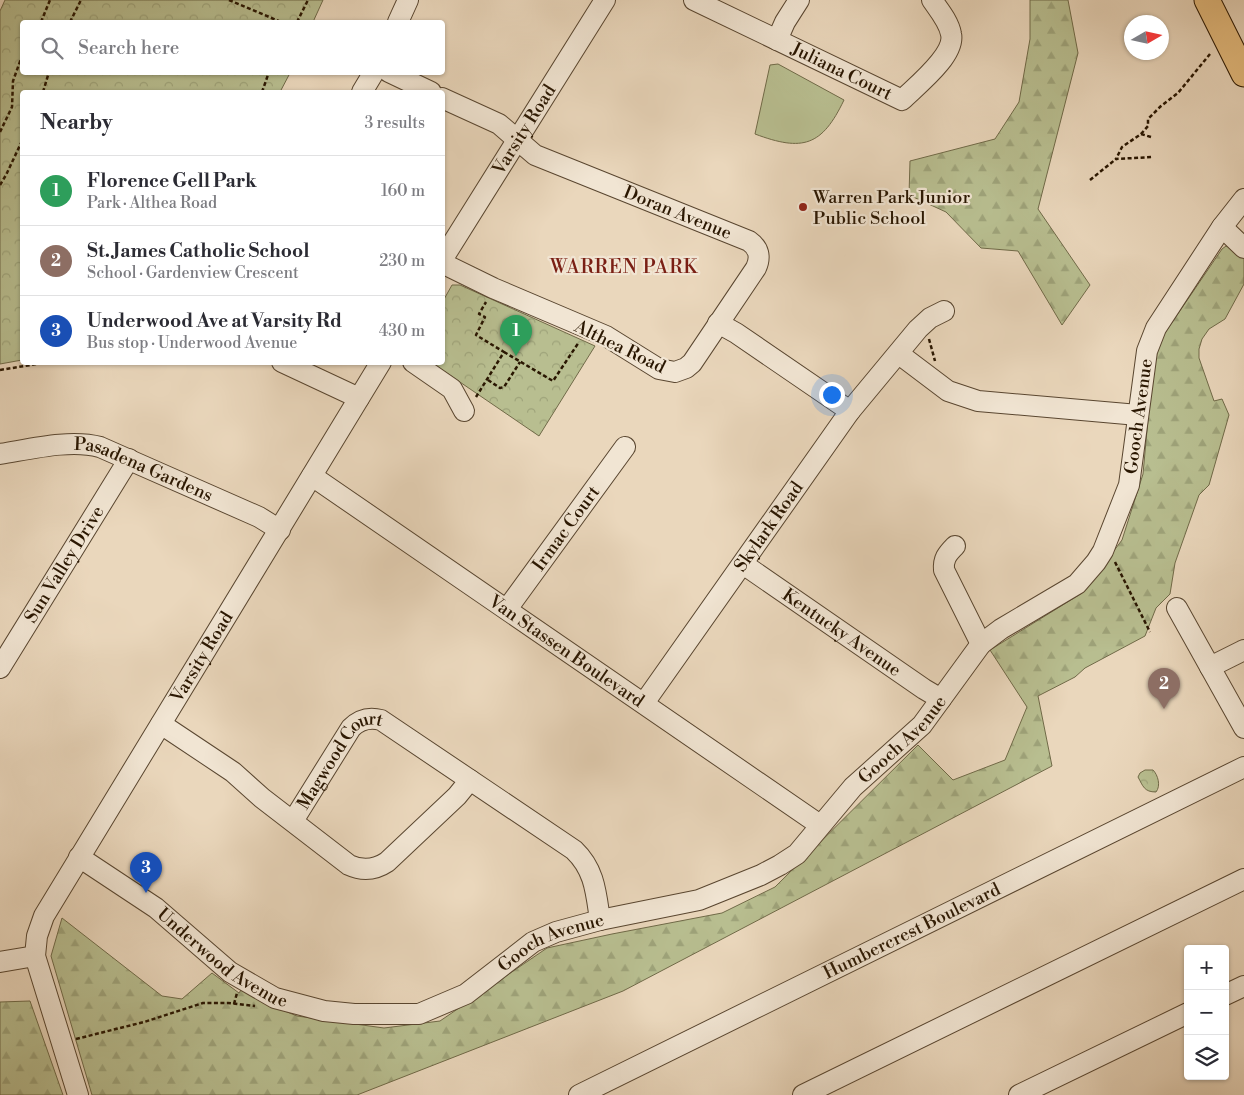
<!DOCTYPE html>
<meta charset="utf-8">
<style>
:root{--surface:#fff;--page:#f2f2f3;--text:#2b2b33;--muted:#7c7c81;--line:#e1e1e2;--accent:#8f2418}
body{margin:0;font-family:"Libre Bodoni",serif;background:var(--page);color:var(--text)}
.controls{position:absolute;right:15px;bottom:15px;display:grid;overflow:hidden;border-radius:5px;box-shadow:0 1px 4px #0004}
.controls button{width:45px;height:45px;display:grid;place-items:center;padding:0;border:0;border-bottom:1px solid var(--line);background:var(--surface);color:var(--text);font:25px sans-serif}
.compass{position:absolute;left:1124px;top:15px;width:45px;height:45px;border-radius:50%;background:var(--surface);box-shadow:0 1px 4px #0004;rotate:81deg}
.you{position:absolute;left:831px;top:394px;width:18px;height:18px;margin:-12px;border:4px solid #fff;border-radius:50%;background:#1a73e8;box-shadow:0 0 0 8px #1a73e833}
.badge{display:grid;place-items:center;width:32px;height:32px;border-radius:50%;background:var(--accent);color:#fff;font-size:16px;font-weight:700}
.pin{position:absolute;translate:-50% -41px;filter:drop-shadow(0 1px 2px #0008)}
.pin::after{content:'';position:absolute;top:26px;width:18px;height:15px;background:inherit;clip-path:polygon(0 0,100% 0,50% 100%)}
.list{margin:0;padding:0;list-style:none}
h2{display:flex;justify-content:space-between;align-items:center;height:65px;margin:0;padding:0 20px;font-size:21px}
h2 small{font-size:16px;font-weight:400;color:var(--muted)}
.list li{display:grid;grid-template-columns:32px 1fr auto;gap:15px;align-items:center;box-sizing:border-box;height:70px;padding:0 20px;border-top:1px solid var(--line)}
.list b{display:block;font-size:19px;white-space:nowrap}
.list p{margin:0;font-size:16px;white-space:nowrap;color:var(--muted)}
.list em{font-size:16px;font-style:normal;color:var(--muted)}
.icon{flex:none;width:28px;height:28px;fill:none;stroke:currentColor;stroke-width:2;stroke-linecap:round;stroke-linejoin:round}
.map{position:relative;flex:none;width:1244px;height:1095px;overflow:hidden}
.search{position:absolute;background:var(--surface);box-shadow:0 1px 4px #0004;left:20px;top:20px;width:425px;height:55px;display:flex;align-items:center;gap:12px;box-sizing:border-box;padding:0 18px;border-radius:5px;color:var(--muted);font-size:19px}
.panel{position:absolute;background:var(--surface);box-shadow:0 1px 4px #0004;left:20px;top:90px;width:425px;height:275px;border-radius:5px}
.map>svg:first-child{display:block}
</style>
<div class="map">
<svg width="1244" height="1095" viewBox="0 0 1244 1095">
<defs>
<pattern id="forest-firs" width="22" height="20" patternUnits="userSpaceOnUse" patternTransform="scale(1.25)"><rect width="22" height="20" fill="#b8be90"/><path d="M5 1l3.5 6h-7zM16 11l3.5 6h-7z" fill="#9ea37a"/></pattern>
<pattern id="park-crowns" width="20" height="18" patternUnits="userSpaceOnUse" patternTransform="scale(1.25)"><rect width="20" height="18" fill="#b8be90"/><path d="M2 6a3 3 0 1 1 6 0M12 15a3 3 0 1 1 6 0" fill="none" stroke="#9ea37a"/></pattern>
</defs>
<rect width="100%" height="100%" fill="#ead7bc"/>
<filter id="stains"><feTurbulence type="fractalNoise" baseFrequency=".004" numOctaves="4"/><feColorMatrix values="0 0 0 0 .2 0 0 0 0 .09 0 0 0 0 .02 0 0 0 .5 -.17"/></filter>
<radialGradient id="worn" r=".72"><stop offset=".6" stop-color="#630" stop-opacity="0"/><stop offset="1" stop-color="#630" stop-opacity=".3"/></radialGradient>
<g fill="url(#forest-firs)" stroke="#706a48">
<polygon points="1030,0 1068,0 1078,53 1038,209 1090,285 1062,325 1018,251 981,248 946,212 909,195 910,161 995,139 1019,102 1030,39"/>
<polygon points="1226,246 1233,246 1244,256 1244,284 1225,319 1209,329 1202,339 1199,349 1199,358 1214,401 1222,399 1229,415 1209,485 1199,495 1175,563 1170,594 1156,608 1145,636 1085,668 1075,677 1038,696 1052,766 623,991 357,1095 92,1095 51,956 62,918 162,996 182,999 212,973 239,993 241,990 275,1007 297,1016 384,1028 440,1021 547,948 612,934 722,913 775,887 918,745 953,780 1005,760 1027,707 990,650 1082,593 1122,540 1143,474 1154,353 1158,343 1222,249"/>
<polygon points="30,1001 63,1095 0,1095 0,1002"/>
</g>
<g fill="url(#park-crowns)" stroke="#706a48">
<polygon points="5,0 323,0 313,22 22,22 22,72 290,73 280,92 22,92 22,360 0,364 0,11"/>
<polygon points="452,285 460,285 595,346 539,436 432,363 442,362 443,301"/>
<path d="M1145,770H1153C1158,775 1161,786 1156,792C1144,792 1143,786 1138,777L1140,773Z"/>
</g>
<path fill="#b8be90" stroke="#706a48" d="M778,64L844,100C822,146 803,152 755,134L770,65Z"/>
<g fill="none" stroke-linecap="round" stroke-linejoin="round">
<defs>
<g id="minor">
<path id="s1" d="M694,0L902,100C916,86 956,55 951,34C949,22 939,10 932,0"/>
<polyline points="398,22 408,0"/>
<polyline points="777,40 785,22 799,0"/>
<polyline points="389,72 431,92"/>
<polyline points="362,92 374,72"/>
<path id="s2" d="M442,98L499,124L535,155L749,241C759,248 761,257 756,268L692,363L686,368L675,372L659,369L606,336L493,288L442,263"/>
<polyline points="1222,227 1244,248"/>
<path id="s3" d="M442,260L605,0"/>
<polyline points="718,323 736,333 850,411"/>
<polyline points="899,354 948,391 978,401 1138,415"/>
<polyline points="282,362 359,398"/>
<polyline points="413,362 452,389 464,411"/>
<path id="s4" d="M0,454C31,449 70,439 100,447L259,517L280,530"/>
<path id="s5" d="M312,476L820,825"/>
<path d="M955,546C947,554 943,559 944,570L981,644"/>
<path id="s6" d="M743,564L924,689L941,699"/>
<polyline points="1177,608 1244,728"/>
<path id="s7" d="M507,609L625,447"/>
<polyline points="1210,667 1244,650"/>
<path id="s8" d="M0,668L129,459"/>
<path id="s9" d="M644,703L850,411L918,329L930,318L944,311"/>
<path d="M161,724L233,772L262,798L349,865C362,871 375,870 387,862L457,796L470,780"/>
<path id="s10" d="M293,821L351,728C360,719 370,717 381,720L574,850C595,870 596,893 600,920"/>
<path id="s11" d="M79,857L156,908L230,972L275,998L324,1011L354,1014H419L466,994L533,942L556,932L600,920L699,900L761,875L780,865L797,854L853,787L922,725L981,644L1001,629L1077,584L1096,562L1103,551L1129,485L1147,351L1156,328L1222,227L1244,199"/>
<polyline points="0,962 35,956"/>
<polyline points="1225,995 1244,986"/>
<path id="s12" d="M78,1095L35,956L37,936L44,916L381,362"/>
<path id="s13" d="M579,1095L1244,767"/>
<polyline points="803,1095 1244,879"/>
<polyline points="1019,1095 1188,1013"/>
</g>
<polyline id="major" points="1207,0 1244,74"/>
</defs>
<use href="#minor" stroke="#594630" stroke-width="22"/>
<use href="#major" stroke="#291601" stroke-width="27"/>
<g stroke="#291601" stroke-width="2.5" stroke-dasharray="4 2.5" stroke-linecap="butt">
<polyline points="229,0 281,22"/>
<polyline points="41,22 50,0"/>
<polyline points="70,22 81,0"/>
<polyline points="297,22 308,0"/>
<polyline points="43,92 49,72"/>
<polyline points="262,92 269,72"/>
<polyline points="0,132 12,107 13,81 22,56"/>
<polyline points="1141,134 1148,126 1148,119 1161,106 1178,93 1210,54"/>
<polyline points="1151,137 1141,134 1122,147 1116,159 1153,157"/>
<polyline points="1090,180 1116,159"/>
<polyline points="0,185 6,175 22,141"/>
<polyline points="929,339 935,361"/>
<polyline points="504,352 553,381 579,342"/>
<polyline points="0,370 49,362"/>
<polyline points="488,380 500,388 504,387 520,362"/>
<polyline points="476,397 504,352 476,335 485,317 479,314 486,302"/>
<polyline points="1115,562 1150,632"/>
<polyline points="234,1004 237,993"/>
<polyline points="76,1039 144,1022 203,1003 228,1003 255,1006"/>
</g>
<use href="#minor" stroke="#f1e5d3" stroke-width="20"/>
<use href="#major" stroke="#e5bc7e" stroke-width="25"/>
</g>
<circle fill="#8f2418" stroke="#f1e5d3" stroke-width="2" cx="803" cy="207" r="5"/>
<g text-anchor="middle" dominant-baseline="central" stroke-width="4.5" stroke-linejoin="round" paint-order="stroke">
<g font-size="18" fill="#291601" stroke="#f1e5d3">
<text stroke="none"><textPath href="#s1" startOffset="164">Juliana Court</textPath></text>
<text stroke="none"><textPath href="#s3" startOffset="154">Varsity Road</textPath></text>
<text stroke="none"><textPath href="#s2" startOffset="264">Doran Avenue</textPath></text>
<text transform="translate(620 347) rotate(26)">Althea Road</text>
<text stroke="none"><textPath href="#s11" startOffset="1380">Gooch Avenue</textPath></text>
<text stroke="none"><textPath href="#s4" startOffset="149">Pasadena Gardens</textPath></text>
<text stroke="none"><textPath href="#s9" startOffset="216">Skylark Road</textPath></text>
<text stroke="none"><textPath href="#s7" startOffset="100">Irmac Court</textPath></text>
<text stroke="none"><textPath href="#s8" startOffset="122">Sun Valley Drive</textPath></text>
<text stroke="none"><textPath href="#s6" startOffset="120">Kentucky Avenue</textPath></text>
<text stroke="none"><textPath href="#s5" startOffset="309">Van Stassen Boulevard</textPath></text>
<text stroke="none"><textPath href="#s12" startOffset="490">Varsity Road</textPath></text>
<text stroke="none"><textPath href="#s11" startOffset="960">Gooch Avenue</textPath></text>
<text stroke="none"><textPath href="#s10" startOffset="80">Magwood Court</textPath></text>
<text stroke="none"><textPath href="#s13" startOffset="371">Humbercrest Boulevard</textPath></text>
<text stroke="none"><textPath href="#s11" startOffset="540">Gooch Avenue</textPath></text>
<text stroke="none"><textPath href="#s11" startOffset="176">Underwood Avenue</textPath></text>
</g>
<g font-size="18" fill="#291601" stroke="#f1e5d3" text-anchor="start">
<text x="813" y="197">Warren Park Junior<tspan x="813" dy="21">Public School</tspan></text>
</g>
<g font-size="19" letter-spacing="1" fill="#7a1f14" stroke="#f1e5d3">
<text x="624" y="267">WARREN PARK</text>
</g>
</g>
<rect width="100%" height="100%" filter="url(#stains)"/>
<rect width="100%" height="100%" fill="url(#worn)"/>
</svg>
<div class="controls">
<button>+</button>
<button>−</button>
<button><svg class="icon" aria-label="layers" viewBox="0 0 24 24"><path d="M12 4l9 5-9 5-9-5zM3 14l9 5 9-5"/></svg></button>
</div>
<svg class="compass" viewBox="-18 -18 36 36"><path d="M0-13l5 13h-10z" fill="#e53935"/><path d="M0 13l5-13h-10z" fill="#7c7c81"/></svg>
<div class="you"></div>
<div class="pin badge" style="left:516px;top:356px;background:#2e9e5b">1</div>
<div class="pin badge" style="left:1164px;top:709px;background:#8d6e63">2</div>
<div class="pin badge" style="left:146px;top:893px;background:#1a4fb4">3</div>
<div class="search"><svg class="icon" aria-label="search" viewBox="0 0 24 24"><circle cx="10" cy="10" r="6"/><path d="M15 15l6 6"/></svg>Search here</div>
<section class="panel">
<h2>Nearby<small>3 results</small></h2>
<ul class="list">
<li><span class="badge" style="background:#2e9e5b">1</span><div><b>Florence Gell Park</b><p>Park · Althea Road</p></div><em>160 m</em></li>
<li><span class="badge" style="background:#8d6e63">2</span><div><b>St. James Catholic School</b><p>School · Gardenview Crescent</p></div><em>230 m</em></li>
<li><span class="badge" style="background:#1a4fb4">3</span><div><b>Underwood Ave at Varsity Rd</b><p>Bus stop · Underwood Avenue</p></div><em>430 m</em></li>
</ul>
</section>
</div>
